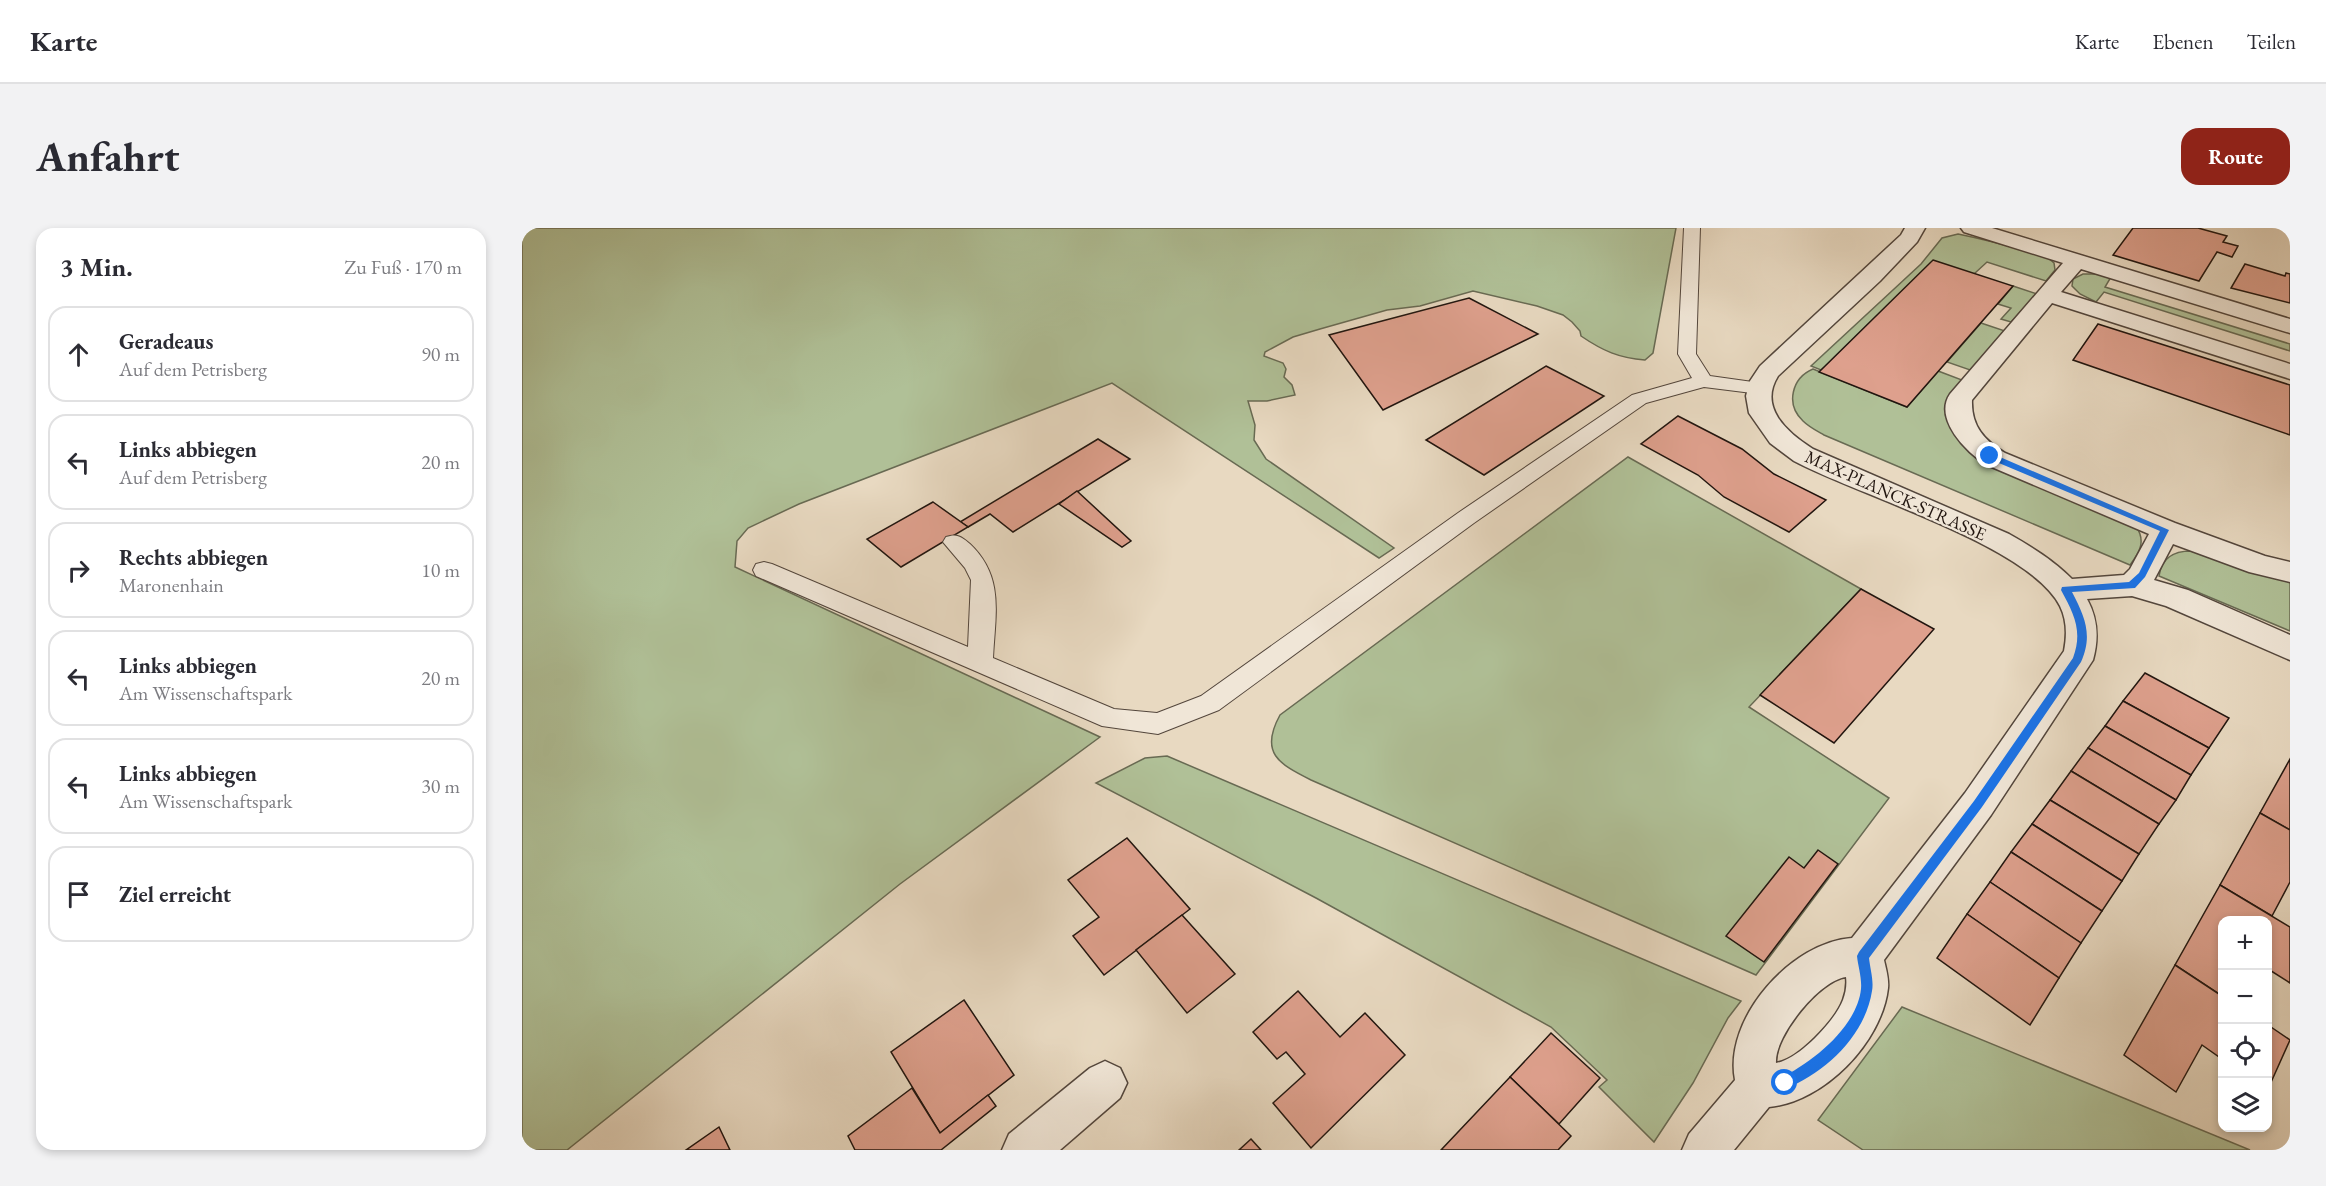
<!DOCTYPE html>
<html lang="de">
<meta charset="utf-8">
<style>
:root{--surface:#fff;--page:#f2f2f3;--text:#2b2b33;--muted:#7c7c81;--line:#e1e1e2;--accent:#8f2418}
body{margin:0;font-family:"EB Garamond",serif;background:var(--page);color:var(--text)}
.controls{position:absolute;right:18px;bottom:18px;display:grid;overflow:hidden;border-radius:12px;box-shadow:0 3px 9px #0003}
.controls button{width:54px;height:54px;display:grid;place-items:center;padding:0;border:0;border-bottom:2px solid var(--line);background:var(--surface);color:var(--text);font:30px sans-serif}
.stop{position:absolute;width:18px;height:18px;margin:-14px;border:4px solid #1a73e8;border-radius:50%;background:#fff}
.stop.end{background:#1a73e8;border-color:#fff;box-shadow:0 2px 6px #0008}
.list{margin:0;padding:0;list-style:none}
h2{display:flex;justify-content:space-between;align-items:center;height:78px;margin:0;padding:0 24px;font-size:26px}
h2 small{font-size:20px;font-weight:400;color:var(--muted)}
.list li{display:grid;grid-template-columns:39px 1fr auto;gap:18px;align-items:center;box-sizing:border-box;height:96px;margin:0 12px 12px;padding:0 12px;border:2px solid var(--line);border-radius:18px}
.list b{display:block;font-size:22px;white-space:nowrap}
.list p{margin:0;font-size:20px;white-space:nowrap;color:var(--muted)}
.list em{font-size:20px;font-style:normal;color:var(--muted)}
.icon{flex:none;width:33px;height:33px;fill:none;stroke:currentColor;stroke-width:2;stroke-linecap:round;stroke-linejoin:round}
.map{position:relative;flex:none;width:1768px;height:922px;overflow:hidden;border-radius:18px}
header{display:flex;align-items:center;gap:36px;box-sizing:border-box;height:84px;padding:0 30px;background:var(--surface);border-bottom:2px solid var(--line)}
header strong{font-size:28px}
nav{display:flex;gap:33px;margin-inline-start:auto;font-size:21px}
.intro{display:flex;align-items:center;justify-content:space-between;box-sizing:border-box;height:144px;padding:0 36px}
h1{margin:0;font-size:42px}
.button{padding:15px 27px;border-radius:18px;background:var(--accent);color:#fff;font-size:21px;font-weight:700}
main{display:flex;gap:36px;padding:0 36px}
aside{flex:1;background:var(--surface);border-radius:18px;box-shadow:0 3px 9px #0003}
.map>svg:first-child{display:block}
</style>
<header>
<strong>Karte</strong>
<nav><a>Karte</a><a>Ebenen</a><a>Teilen</a></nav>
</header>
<div class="intro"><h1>Anfahrt</h1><a class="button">Route</a></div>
<main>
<aside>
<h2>3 Min.<small>Zu Fuß · 170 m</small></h2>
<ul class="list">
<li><svg class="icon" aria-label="ahead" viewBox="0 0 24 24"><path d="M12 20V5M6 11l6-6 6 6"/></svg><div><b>Geradeaus</b><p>Auf dem Petrisberg</p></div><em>90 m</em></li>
<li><svg class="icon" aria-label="left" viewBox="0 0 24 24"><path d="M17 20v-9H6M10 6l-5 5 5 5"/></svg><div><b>Links abbiegen</b><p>Auf dem Petrisberg</p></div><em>20 m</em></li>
<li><svg class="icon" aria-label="right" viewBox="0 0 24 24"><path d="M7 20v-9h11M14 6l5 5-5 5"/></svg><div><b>Rechts abbiegen</b><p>Maronenhain</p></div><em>10 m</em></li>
<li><svg class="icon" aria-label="left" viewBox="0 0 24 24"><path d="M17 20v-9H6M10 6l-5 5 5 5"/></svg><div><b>Links abbiegen</b><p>Am Wissenschaftspark</p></div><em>20 m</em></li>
<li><svg class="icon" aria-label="left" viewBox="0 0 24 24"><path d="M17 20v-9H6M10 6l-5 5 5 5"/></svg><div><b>Links abbiegen</b><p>Am Wissenschaftspark</p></div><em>30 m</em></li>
<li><svg class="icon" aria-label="arrive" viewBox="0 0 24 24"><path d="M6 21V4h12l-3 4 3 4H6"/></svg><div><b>Ziel erreicht</b></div></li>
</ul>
</aside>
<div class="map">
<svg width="1768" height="922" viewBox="0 0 1768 922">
<rect width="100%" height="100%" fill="#e8d9c1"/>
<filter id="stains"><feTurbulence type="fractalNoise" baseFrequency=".00333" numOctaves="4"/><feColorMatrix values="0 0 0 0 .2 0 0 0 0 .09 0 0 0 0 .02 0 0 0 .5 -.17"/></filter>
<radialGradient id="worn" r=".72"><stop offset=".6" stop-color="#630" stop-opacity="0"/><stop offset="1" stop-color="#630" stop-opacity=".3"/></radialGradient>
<g fill="#b0c097" stroke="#686a53" stroke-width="1.5">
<path d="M0,0H1154L1131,125L1123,132C1097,130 1081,123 1059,108L1058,103L1050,94L1041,87L1015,78L951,63L898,78L865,82L798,101L771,109L743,124L742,128L761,135L764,141L762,149L770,157L773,167L745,173H726L733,197L732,212L744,231L872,320L857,330L590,155L277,276L226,300L215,313L213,339L578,509L378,656L45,922H0Z"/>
<path d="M1436,6C1466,12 1495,20 1525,29L1532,35L1533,42L1524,53L1465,34L1452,46L1299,142L1289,138L1399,36L1420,10Z"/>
<polygon points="1561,46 1575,46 1589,49 1583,59 1768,116 1768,123 1582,64 1574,74 1558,66 1550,58 1551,51"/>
<polygon points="1491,58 1515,66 1489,94 1479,91 1489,80 1476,76"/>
<polygon points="1459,95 1483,103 1448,142 1425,134"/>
<path d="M1291,141L1385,179L1416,143L1440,152L1427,170L1430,199L1614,298C1624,313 1618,324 1608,337L1302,207C1295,203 1287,199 1281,193C1263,176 1270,150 1291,141Z"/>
<path d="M1106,229L1339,361L1227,479L1367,570L1234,747L789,552C757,536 737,525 758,487Z"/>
<path d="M1669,323L1768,351V403L1637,348C1640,329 1652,323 1669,323Z"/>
<polygon points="645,528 1219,773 1206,790 1171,855 1132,914 1077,859 1085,852 1029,799 794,670 574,555 623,530"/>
<polygon points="1380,779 1728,922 1341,922 1296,892"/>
</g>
<g fill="#dea08d" stroke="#21150f" stroke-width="1.5">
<polygon points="1611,0 1676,0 1705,8 1701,14 1716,18 1710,29 1695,24 1677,53 1591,27"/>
<polygon points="1411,32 1491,58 1385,179 1297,144"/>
<polygon points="1723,36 1763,48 1764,45 1768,46 1768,75 1709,60"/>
<polygon points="947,70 1016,106 861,182 807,107"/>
<polygon points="1576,96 1768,157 1768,207 1551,132"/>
<polygon points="1024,138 1082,168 962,247 904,212"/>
<polygon points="1156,188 1220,221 1252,246 1304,272 1267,304 1202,269 1176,247 1119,216"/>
<polygon points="576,211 608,231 491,304 468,286 446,299 438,294"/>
<polygon points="555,263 609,313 600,319 537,276"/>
<polygon points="411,274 446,299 379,339 345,311"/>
<polygon points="1339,361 1412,401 1312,515 1238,467"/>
<polygon points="1623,445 1707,490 1687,520 1601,473"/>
<polygon points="1601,473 1687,520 1669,547 1583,498"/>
<polygon points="1583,498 1669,547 1654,572 1566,520"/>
<polygon points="1566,520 1654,572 1637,596 1549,543"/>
<polygon points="1768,531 1768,602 1738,585"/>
<polygon points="1549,543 1637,596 1617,626 1528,572"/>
<polygon points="1528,572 1617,626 1600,653 1510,596"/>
<polygon points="1738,585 1768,602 1768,654 1750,688 1698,657"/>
<polygon points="1510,596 1600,653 1580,683 1489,624"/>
<polygon points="605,610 668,681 582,747 551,708 577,689 546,652"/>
<polygon points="1296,622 1316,636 1242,734 1204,708 1267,629 1282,640"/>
<polygon points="1489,624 1580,683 1559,715 1468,654"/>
<polygon points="1468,654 1559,715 1537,750 1445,686"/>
<polygon points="1698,657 1768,699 1768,755 1746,741 1746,692 1700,692 1700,768 1653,737"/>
<polygon points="1445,686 1537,750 1508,797 1415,730"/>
<polygon points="660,687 713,746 665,785 614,722"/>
<polygon points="1653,737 1700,768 1700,831 1680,817 1654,864 1602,827"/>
<polygon points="776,763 818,809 843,785 883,827 789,920 751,875 783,846 764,824 755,831 731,804"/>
<polygon points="442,772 492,847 418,905 369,824"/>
<polygon points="1746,797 1768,812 1746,861"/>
<polygon points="1029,805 1078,850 1037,896 988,849"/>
<polygon points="988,849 1049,908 1036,922 919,922"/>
<polygon points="390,860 418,905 466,867 474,878 419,922 333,922 326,908"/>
<polygon points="197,899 208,922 164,922"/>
<polygon points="729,911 739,922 717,922"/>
</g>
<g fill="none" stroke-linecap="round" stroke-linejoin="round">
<defs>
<path id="service" d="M1162,0H1178L1174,126L1188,148L1245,156L1248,160L1245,164L1238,166L1182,159L1124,175L952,295L697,482L636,506L580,498L234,348L231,342L234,336L242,334L250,336L446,419L449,352L443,340L421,314L424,309C435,305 440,309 448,316C483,349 473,387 471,430L592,481L635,485L679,468L936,285L1110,167L1170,150L1156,126Z"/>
<g id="minor">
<path d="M1383,0H1403L1395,14L1358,53L1256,148C1236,180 1266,205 1291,221L1487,306C1510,319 1531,332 1550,351L1602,347L1608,341L1627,306L1465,237C1445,225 1411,191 1428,166L1541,35L1442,4L1439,0H1470L1768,91V105L1559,41L1539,64L1768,136V151L1530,75L1450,172C1449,198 1462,212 1483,225L1653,295L1743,328L1768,334V354L1727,344L1651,316L1632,352L1666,362L1768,407V432L1644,378L1610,368L1565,371C1576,391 1577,410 1571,432L1469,587L1362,732C1364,741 1367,751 1366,760C1360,814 1302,874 1247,879L1212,922H1160L1167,906L1213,852C1201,790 1270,714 1330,710L1443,565L1542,423C1545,408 1545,392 1538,378C1507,317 1335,267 1272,233L1248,215L1227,185L1224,168L1228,153L1238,138L1379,7ZM1324,749C1325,756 1324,764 1321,772C1313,793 1276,832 1254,835C1252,808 1298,752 1324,749Z"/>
<polygon points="583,833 598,840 605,855 598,870 538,922 480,922 487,906 568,840"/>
</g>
</defs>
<use href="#service" stroke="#53463c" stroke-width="2"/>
<use href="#minor" stroke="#53463c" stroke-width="3"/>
<use href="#service" fill="#f0e6d7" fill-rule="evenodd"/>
<use href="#minor" fill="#f0e6d7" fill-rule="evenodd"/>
</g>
<path fill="#1a73e8" d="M1465,226H1471L1647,302L1623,349L1613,360L1550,364C1563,389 1571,407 1559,434L1460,579L1347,730C1348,740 1352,753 1350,763C1343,808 1303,845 1263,861L1258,860L1256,855L1258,850C1290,835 1335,799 1339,761C1340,750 1336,738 1335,728L1337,724L1452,573L1551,430C1561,403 1552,386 1539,362L1540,359L1607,354L1617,345L1638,303L1465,230Z"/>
<g text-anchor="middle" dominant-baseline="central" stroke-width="4.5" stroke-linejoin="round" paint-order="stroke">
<g font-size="18" fill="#21150f" stroke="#f0e6d7">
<text transform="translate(1374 267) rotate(24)">MAX-PLANCK-STRASSE</text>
</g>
</g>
<rect width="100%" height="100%" filter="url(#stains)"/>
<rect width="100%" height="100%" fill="url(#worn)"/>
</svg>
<div class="controls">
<button>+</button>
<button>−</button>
<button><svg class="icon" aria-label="locate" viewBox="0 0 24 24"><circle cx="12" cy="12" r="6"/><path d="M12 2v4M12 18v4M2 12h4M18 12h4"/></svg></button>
<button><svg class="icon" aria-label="layers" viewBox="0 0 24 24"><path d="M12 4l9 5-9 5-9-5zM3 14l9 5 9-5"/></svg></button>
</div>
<div class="stop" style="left:1263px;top:855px"></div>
<div class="stop end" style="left:1468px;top:228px"></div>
</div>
</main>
